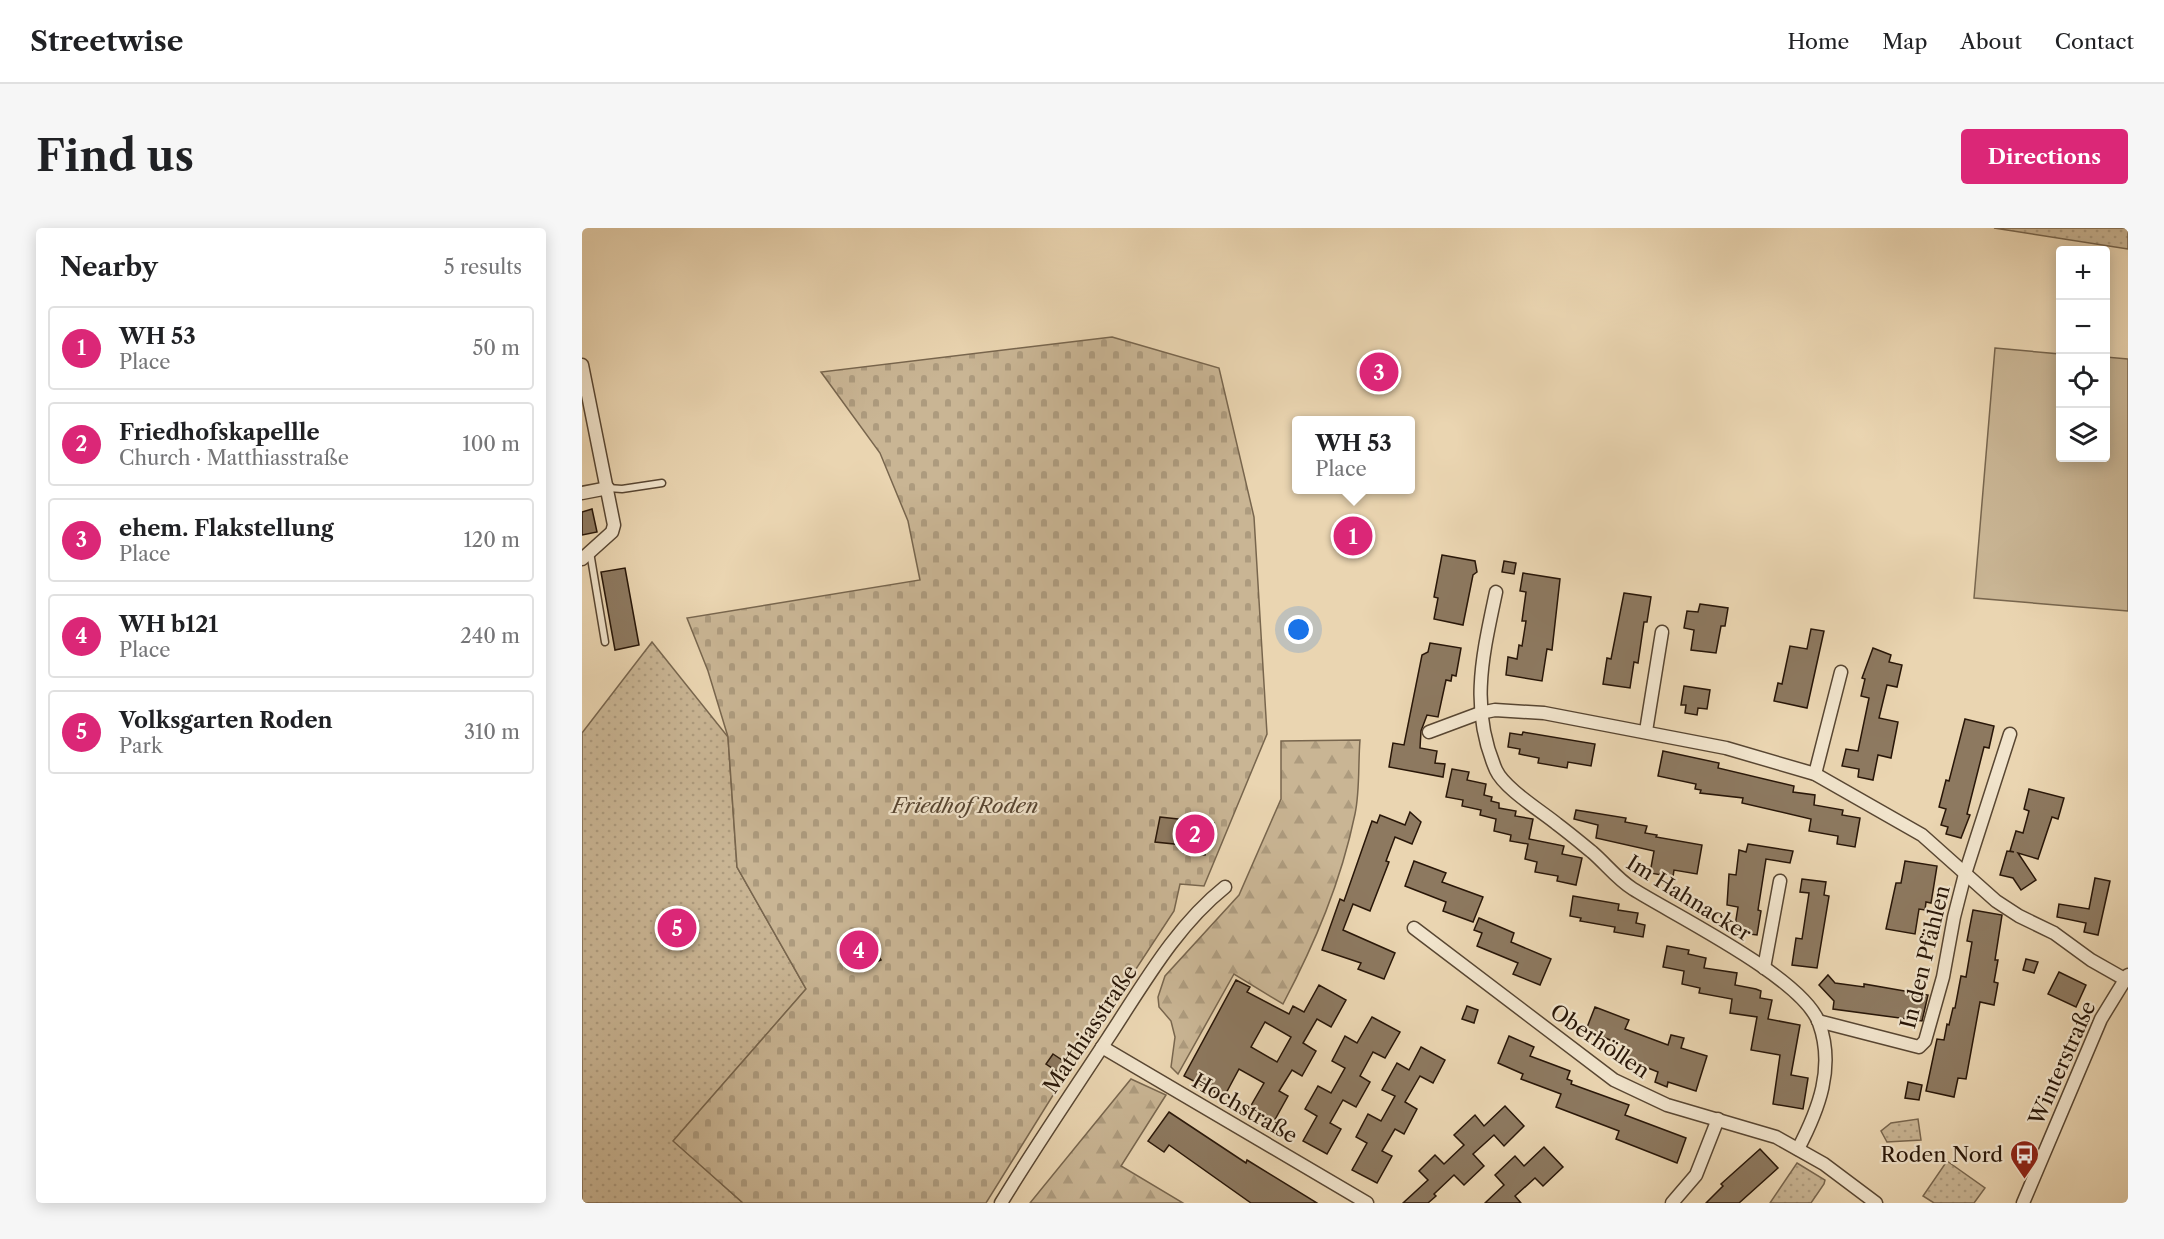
<!DOCTYPE html>
<meta charset="utf-8">
<style>
:root{--surface:#fff;--page:#f6f6f6;--text:#202124;--muted:#757577;--line:#e0e0e0;--accent:#db2777}
body{margin:0;font-family:"Libre Caslon Text",serif;background:var(--page);color:var(--text)}
.controls{position:absolute;right:18px;top:18px;display:grid;overflow:hidden;border-radius:6px;box-shadow:0 3px 15px #0003}
.controls button{width:54px;height:54px;display:grid;place-items:center;padding:0;border:0;border-bottom:2px solid var(--line);background:var(--surface);color:var(--text);font:30px sans-serif}
.you{position:absolute;left:717px;top:402px;width:21px;height:21px;margin:-15px;border:4px solid #fff;border-radius:50%;background:#1a73e8;box-shadow:0 0 0 9px #1a73e833}
.badge{display:grid;place-items:center;width:39px;height:39px;border-radius:50%;background:var(--accent);color:#fff;font-size:20px;font-weight:700}
.pin{position:absolute;translate:-50% -50%;border:3px solid #fff;box-shadow:0 2px 6px #0006}
.popup{position:absolute;left:710px;top:188px;width:123px;height:78px;box-sizing:border-box;display:grid;place-content:center;border-radius:6px;background:var(--surface);filter:drop-shadow(0 2px 4px #0005);font-size:20px;white-space:nowrap;color:var(--muted)}
.popup b{font-size:22px;color:var(--text)}
.popup::after{content:'';position:absolute;left:50%;top:100%;margin-left:-12px;border:12px solid transparent;border-top-color:var(--surface)}
.list{margin:0;padding:0;list-style:none}
h2{display:flex;justify-content:space-between;align-items:center;height:78px;margin:0;padding:0 24px;font-size:26px}
h2 small{font-size:20px;font-weight:400;color:var(--muted)}
.list li{display:grid;grid-template-columns:39px 1fr auto;gap:18px;align-items:center;box-sizing:border-box;height:84px;margin:0 12px 12px;padding:0 12px;border:2px solid var(--line);border-radius:6px}
.list b{display:block;font-size:22px;white-space:nowrap}
.list p{margin:0;font-size:20px;white-space:nowrap;color:var(--muted)}
.list em{font-size:20px;font-style:normal;color:var(--muted)}
.icon{flex:none;width:33px;height:33px;fill:none;stroke:currentColor;stroke-width:2;stroke-linecap:round;stroke-linejoin:round}
.map{position:relative;flex:none;width:1546px;height:975px;overflow:hidden;border-radius:6px}
header{display:flex;align-items:center;gap:36px;box-sizing:border-box;height:84px;padding:0 30px;background:var(--surface);border-bottom:2px solid var(--line)}
header strong{font-size:28px}
nav{display:flex;gap:33px;margin-inline-start:auto;font-size:21px}
.intro{display:flex;align-items:center;justify-content:space-between;box-sizing:border-box;height:144px;padding:0 36px}
h1{margin:0;font-size:42px}
.button{padding:15px 27px;border-radius:6px;background:var(--accent);color:#fff;font-size:21px;font-weight:700}
main{display:flex;gap:36px;padding:0 36px}
aside{flex:1;background:var(--surface);border-radius:6px;box-shadow:0 3px 15px #0003}
.map>svg:first-child{display:block}
</style>
<header>
<strong>Streetwise</strong>
<nav><a>Home</a><a>Map</a><a>About</a><a>Contact</a></nav>
</header>
<div class="intro"><h1>Find us</h1><a class="button">Directions</a></div>
<main>
<aside>
<h2>Nearby<small>5 results</small></h2>
<ul class="list">
<li><span class="badge">1</span><div><b>WH 53</b><p>Place</p></div><em>50 m</em></li>
<li><span class="badge">2</span><div><b>Friedhofskapellle</b><p>Church · Matthiasstraße</p></div><em>100 m</em></li>
<li><span class="badge">3</span><div><b>ehem. Flakstellung</b><p>Place</p></div><em>120 m</em></li>
<li><span class="badge">4</span><div><b>WH b121</b><p>Place</p></div><em>240 m</em></li>
<li><span class="badge">5</span><div><b>Volksgarten Roden</b><p>Park</p></div><em>310 m</em></li>
</ul>
</aside>
<div class="map">
<svg width="1546" height="975" viewBox="0 0 1546 975">
<defs>
<pattern id="green-dots" width="8" height="8" patternUnits="userSpaceOnUse" patternTransform="scale(1.5)"><rect width="8" height="8" fill="#c9b594"/><path d="M2 2h.1M6 6h.1" fill="none" stroke="#ad9b7e" stroke-width="1.8" stroke-linecap="round"/></pattern>
<pattern id="forest-firs" width="22" height="20" patternUnits="userSpaceOnUse" patternTransform="scale(1.5)"><rect width="22" height="20" fill="#c9b594"/><path d="M5 1l3.5 6h-7zM16 11l3.5 6h-7z" fill="#ad9b7e"/></pattern>
<pattern id="cemetery-stones" width="16" height="16" patternUnits="userSpaceOnUse" patternTransform="scale(1.5)"><rect width="16" height="16" fill="#c9b594"/><path d="M2 7V4a2 2 0 0 1 4 0v3zM10 15v-3a2 2 0 0 1 4 0v3z" fill="#ad9b7e"/></pattern>
</defs>
<rect width="100%" height="100%" fill="#ead5b1"/>
<filter id="stains"><feTurbulence type="fractalNoise" baseFrequency=".00333" numOctaves="4"/><feColorMatrix values="0 0 0 0 .2 0 0 0 0 .09 0 0 0 0 .02 0 0 0 .5 -.17"/></filter>
<radialGradient id="worn" r=".72"><stop offset=".6" stop-color="#630" stop-opacity="0"/><stop offset="1" stop-color="#630" stop-opacity=".3"/></radialGradient>
<g fill="url(#green-dots)" stroke="#78664e" stroke-width="1.5">
<polygon points="1412,0 1546,0 1546,21"/>
<polygon points="70,414 146,509 155,639 224,761 92,913 161,975 0,975 0,505"/>
<polygon points="1336,891 1339,912 1305,914 1299,903 1309,895"/>
<polygon points="1365,933 1403,960 1392,975 1352,975 1341,968"/>
<polygon points="1215,935 1243,952 1242,956 1229,975 1188,975"/>
</g>
<g fill="url(#forest-firs)" stroke="#78664e" stroke-width="1.5">
<path d="M778,512C776,536 778,563 773,586C759,654 733,715 701,776L652,746L596,846L589,839L593,809L589,793L577,779L576,769L583,748L657,667L699,571V513Z"/>
<polygon points="549,851 584,867 539,938 601,975 448,975"/>
</g>
<polygon fill="url(#cemetery-stones)" stroke="#78664e" stroke-width="1.5" points="530,109 637,140 672,289 685,506 622,658 598,656 592,683 514,802 500,810 496,827 404,975 161,975 91,913 224,761 155,639 146,509 126,443 105,390 338,352 326,293 298,225 239,144"/>
<polygon fill="#c9b594" stroke="#78664e" stroke-width="1.5" points="1413,120 1478,126 1478,230 1524,230 1524,129 1546,131 1546,383 1392,370"/>
<g fill="#8d7960" stroke="#281608" stroke-width="1.5" fill-rule="evenodd">
<polygon points="10,281 15,304 0,307 0,284"/>
<polygon points="860,327 893,333 895,344 891,347 881,397 852,391 856,370 852,369"/>
<polygon points="922,333 934,335 932,346 920,344"/>
<polygon points="43,340 57,417 33,422 19,344"/>
<polygon points="941,345 978,351 970,422 965,421 960,453 924,447 926,429 935,431 937,417 940,418 944,393 940,393 944,364 938,363"/>
<polygon points="1042,365 1069,369 1065,394 1062,394 1056,435 1052,434 1048,460 1021,456 1025,430 1029,431"/>
<polygon points="1118,376 1146,380 1143,398 1139,398 1134,425 1109,422 1112,402 1102,400 1105,383 1116,384"/>
<polygon points="1229,401 1242,403 1225,480 1192,473 1196,455 1200,456 1208,418 1225,421"/>
<polygon points="848,415 879,420 874,448 870,447 869,453 864,452 856,489 845,487 839,503 838,520 855,523 853,535 863,536 861,549 807,539 811,515 822,517 840,427 846,424"/>
<polygon points="1291,420 1309,427 1307,434 1320,437 1315,459 1305,457 1297,490 1316,494 1309,530 1296,527 1291,552 1276,549 1277,541 1260,538 1264,521 1276,523 1287,470 1279,468 1283,451 1280,450"/>
<polygon points="1102,458 1128,462 1125,481 1116,480 1115,487 1103,485 1104,477 1099,477"/>
<polygon points="1383,491 1412,498 1407,520 1402,519 1385,586 1388,587 1379,610 1364,606 1366,599 1359,597 1364,581 1357,579 1364,552 1367,553"/>
<polygon points="941,504 1013,516 1009,538 986,534 985,540 956,535 957,530 937,526 938,521 926,519 928,505 940,507"/>
<polygon points="1081,523 1137,535 1136,540 1212,558 1211,564 1233,567 1232,577 1261,582 1260,587 1278,590 1273,619 1255,616 1256,608 1227,603 1229,591 1160,575 1161,570 1118,565 1119,562 1113,561 1114,556 1076,548"/>
<polygon points="870,541 887,544 885,552 904,556 902,567 910,569 909,573 917,575 917,580 934,583 933,588 951,591 947,611 982,618 980,626 1000,630 994,657 975,653 976,648 953,644 955,634 943,631 946,616 928,613 929,607 912,603 914,591 898,587 899,582 880,578 881,572 864,569"/>
<polygon points="1447,561 1482,570 1476,591 1470,589 1456,631 1436,625 1454,652 1439,662 1431,650 1418,647 1425,623 1432,624 1428,623 1434,603 1441,605 1447,583 1442,581"/>
<polygon points="994,582 1044,590 1043,594 1065,598 1063,605 1075,607 1074,609 1120,617 1115,646 1092,642 1091,649 1068,645 1072,623 1014,610 1016,597 992,591"/>
<polygon points="828,584 839,594 830,616 813,609 804,633 807,634 788,683 771,676 761,702 813,725 802,751 776,741 779,735 740,722 758,671 762,673 790,593 795,595 798,587 823,597"/>
<polygon points="578,589 632,595 630,618 624,618 623,627 602,625 602,617 573,614"/>
<polygon points="1166,616 1211,623 1208,635 1184,631 1176,682 1179,683 1175,707 1152,704 1156,679 1145,677 1147,646 1154,647 1157,622 1164,624"/>
<polygon points="832,633 864,645 860,654 901,669 891,694 861,683 864,674 823,658"/>
<polygon points="1323,633 1355,638 1349,675 1344,674 1343,682 1337,681 1333,706 1304,701 1314,655 1319,655"/>
<polygon points="1513,650 1528,653 1516,707 1502,704 1504,695 1475,689 1477,676 1507,681"/>
<polygon points="1220,651 1244,654 1242,667 1247,668 1235,740 1210,737 1214,710 1220,711 1227,665 1218,664"/>
<polygon points="991,668 1037,676 1036,682 1056,685 1054,695 1063,697 1061,709 1032,704 1033,699 998,693 999,690 988,688"/>
<polygon points="1391,682 1420,687 1413,732 1416,732 1412,754 1416,755 1412,777 1398,774 1384,851 1376,850 1372,869 1344,863 1355,811 1362,812 1365,796 1367,797 1371,780 1373,780 1379,748 1384,749 1390,714 1385,713"/>
<polygon points="897,690 932,705 929,714 969,731 958,757 931,746 936,735 895,718 900,705 892,702"/>
<polygon points="273,705 293,712 290,720 299,732 288,737 261,727 268,707"/>
<polygon points="1085,718 1107,722 1106,726 1124,730 1122,740 1155,745 1153,757 1174,761 1179,763 1178,770 1190,772 1186,791 1218,797 1209,847 1226,850 1221,881 1191,876 1198,827 1169,822 1175,789 1148,785 1150,771 1117,765 1118,760 1100,756 1102,743 1081,739"/>
<polygon points="1444,731 1456,734 1452,745 1441,742"/>
<polygon points="1477,744 1504,757 1494,779 1466,766"/>
<polygon points="1246,747 1253,755 1282,759 1282,756 1346,767 1340,793 1251,781 1252,773 1237,757"/>
<path d="M654,752L668,759L665,764L707,786L711,778L722,784L737,757L764,772L749,799L735,791L721,815L734,823L720,848L710,842L697,863L706,868L691,895L667,881L682,855L657,841L642,869L602,848ZM683,794L709,809L695,834L669,819Z"/>
<polygon points="885,778 896,782 892,795 880,791"/>
<polygon points="1013,779 1047,792 1043,801 1086,817 1089,807 1102,810 1099,820 1125,828 1114,863 1086,854 1085,859 1073,854 1076,844 1041,830 1045,819 1004,802"/>
<polygon points="790,789 818,804 803,830 791,824 778,848 788,854 774,879 761,872 748,895 759,901 745,926 721,913 735,888 723,881 736,858 749,865 763,840 750,833 763,808 775,815"/>
<polygon points="927,808 952,819 948,828 988,843 985,851 990,853 989,856 1047,877 1043,887 1104,910 1095,935 1034,911 1037,903 974,879 979,866 939,851 941,846 916,835"/>
<polygon points="839,819 863,832 851,855 838,848 823,874 835,881 822,906 813,901 800,923 810,928 795,955 770,942 785,915 774,909 786,886 799,893 813,868 800,862 815,835 827,842"/>
<polygon points="471,826 489,838 482,848 464,836"/>
<polygon points="1326,854 1340,857 1337,872 1323,870"/>
<polygon points="923,878 942,898 922,918 912,907 891,926 902,938 882,957 872,947 852,966 854,968 846,975 821,975 846,952 837,943 853,927 862,936 882,917 872,907 893,887 902,898"/>
<polygon points="587,884 664,935 665,932 735,975 669,975 587,917 582,924 566,913"/>
<polygon points="962,919 981,939 961,958 953,950 933,968 939,975 903,975 922,957 913,947 933,928 942,938"/>
<polygon points="1178,921 1196,940 1157,975 1124,975 1141,958 1139,956"/>
</g>
<g fill="none" stroke-linecap="round" stroke-linejoin="round">
<defs>
<g id="service">
<polyline points="26,260 40,261 80,255"/>
<polyline points="8,324 23,414"/>
</g>
<g id="minor">
<polyline points="0,137 32,297 30,304 0,331"/>
<polyline points="0,265 26,260"/>
<path d="M914,364C901,426 887,480 914,542C922,560 959,583 975,596C987,605 999,615 1010,624C1024,636 1035,651 1051,661C1094,688 1221,750 1237,795C1253,839 1237,881 1216,921"/>
<polyline points="1064,503 1080,404"/>
<polyline points="847,504 898,485 913,482 962,485 1144,520 1233,546 1340,607 1414,673 1437,688 1472,705 1509,732 1546,753"/>
<polyline points="1233,546 1259,444"/>
<polyline points="832,700 1032,852 1085,877 1194,909 1242,936 1294,975"/>
<polyline points="1182,740 1198,653"/>
<polyline points="1236,793 1337,819 1343,813 1361,749 1372,689 1383,646 1428,506"/>
<polyline points="520,819 785,975"/>
<path d="M419,975C453,919 490,865 526,810C561,757 593,699 643,659"/>
<polyline points="1090,975 1114,947 1136,891"/>
<polyline points="1441,975 1519,791 1546,747"/>
</g>
</defs>
<use href="#service" stroke="#584632" stroke-width="9"/>
<use href="#minor" stroke="#584632" stroke-width="15"/>
<use href="#service" stroke="#f1e4cc" stroke-width="6"/>
<use href="#minor" stroke="#f1e4cc" stroke-width="12"/>
</g>
<defs>
<symbol id="bus-pin" viewBox="-11 -11 22 30"><path d="M0 17L-7.5 6A9.5 9.5 0 1 1 7.5 6Z" fill="#8f2418" stroke="#f1e4cc"/><path d="M-5-6H5V4H4V6H2V4H-2V6H-4V4H-5ZM-3.5-4V0h7V-4ZM-3.5 1.2v1.5H-2V1.2ZM2 1.2v1.5H3.5V1.2Z" fill="#fff"/></symbol>
</defs>
<g fill-rule="evenodd">
<use href="#bus-pin" x="1426" y="910" width="33" height="45"/>
</g>
<g text-anchor="middle" dominant-baseline="central" stroke-width="4.5" stroke-linejoin="round" paint-order="stroke">
<g font-size="21" font-style="italic" fill="#584632" stroke="#f1e4cc">
<text x="383" y="577">Friedhof Roden</text>
</g>
<g font-size="21" fill="#281608" stroke="#f1e4cc">
<text transform="translate(1107 670) rotate(32)">Im Hahnacker</text>
<text transform="translate(1343 729) rotate(-76)">In den Pfählen</text>
<text transform="translate(508 801) rotate(-56)">Matthiasstraße</text>
<text transform="translate(1018 813) rotate(34)">Oberhöllen</text>
<text transform="translate(1480 835) rotate(-66)">Winterstraße</text>
<text transform="translate(663 880) rotate(30)">Hochstraße</text>
</g>
<g font-size="21" fill="#281608" stroke="#f1e4cc" text-anchor="end">
<text x="1421" y="926">Roden Nord</text>
</g>
</g>
<rect width="100%" height="100%" filter="url(#stains)"/>
<rect width="100%" height="100%" fill="url(#worn)"/>
</svg>
<div class="controls">
<button>+</button>
<button>−</button>
<button><svg class="icon" aria-label="locate" viewBox="0 0 24 24"><circle cx="12" cy="12" r="6"/><path d="M12 2v4M12 18v4M2 12h4M18 12h4"/></svg></button>
<button><svg class="icon" aria-label="layers" viewBox="0 0 24 24"><path d="M12 4l9 5-9 5-9-5zM3 14l9 5 9-5"/></svg></button>
</div>
<div class="you"></div>
<div class="pin badge" style="left:771px;top:308px">1</div>
<div class="popup"><b>WH 53</b>Place</div>
<div class="pin badge" style="left:613px;top:606px">2</div>
<div class="pin badge" style="left:797px;top:144px">3</div>
<div class="pin badge" style="left:277px;top:722px">4</div>
<div class="pin badge" style="left:95px;top:700px">5</div>
</div>
</main>
